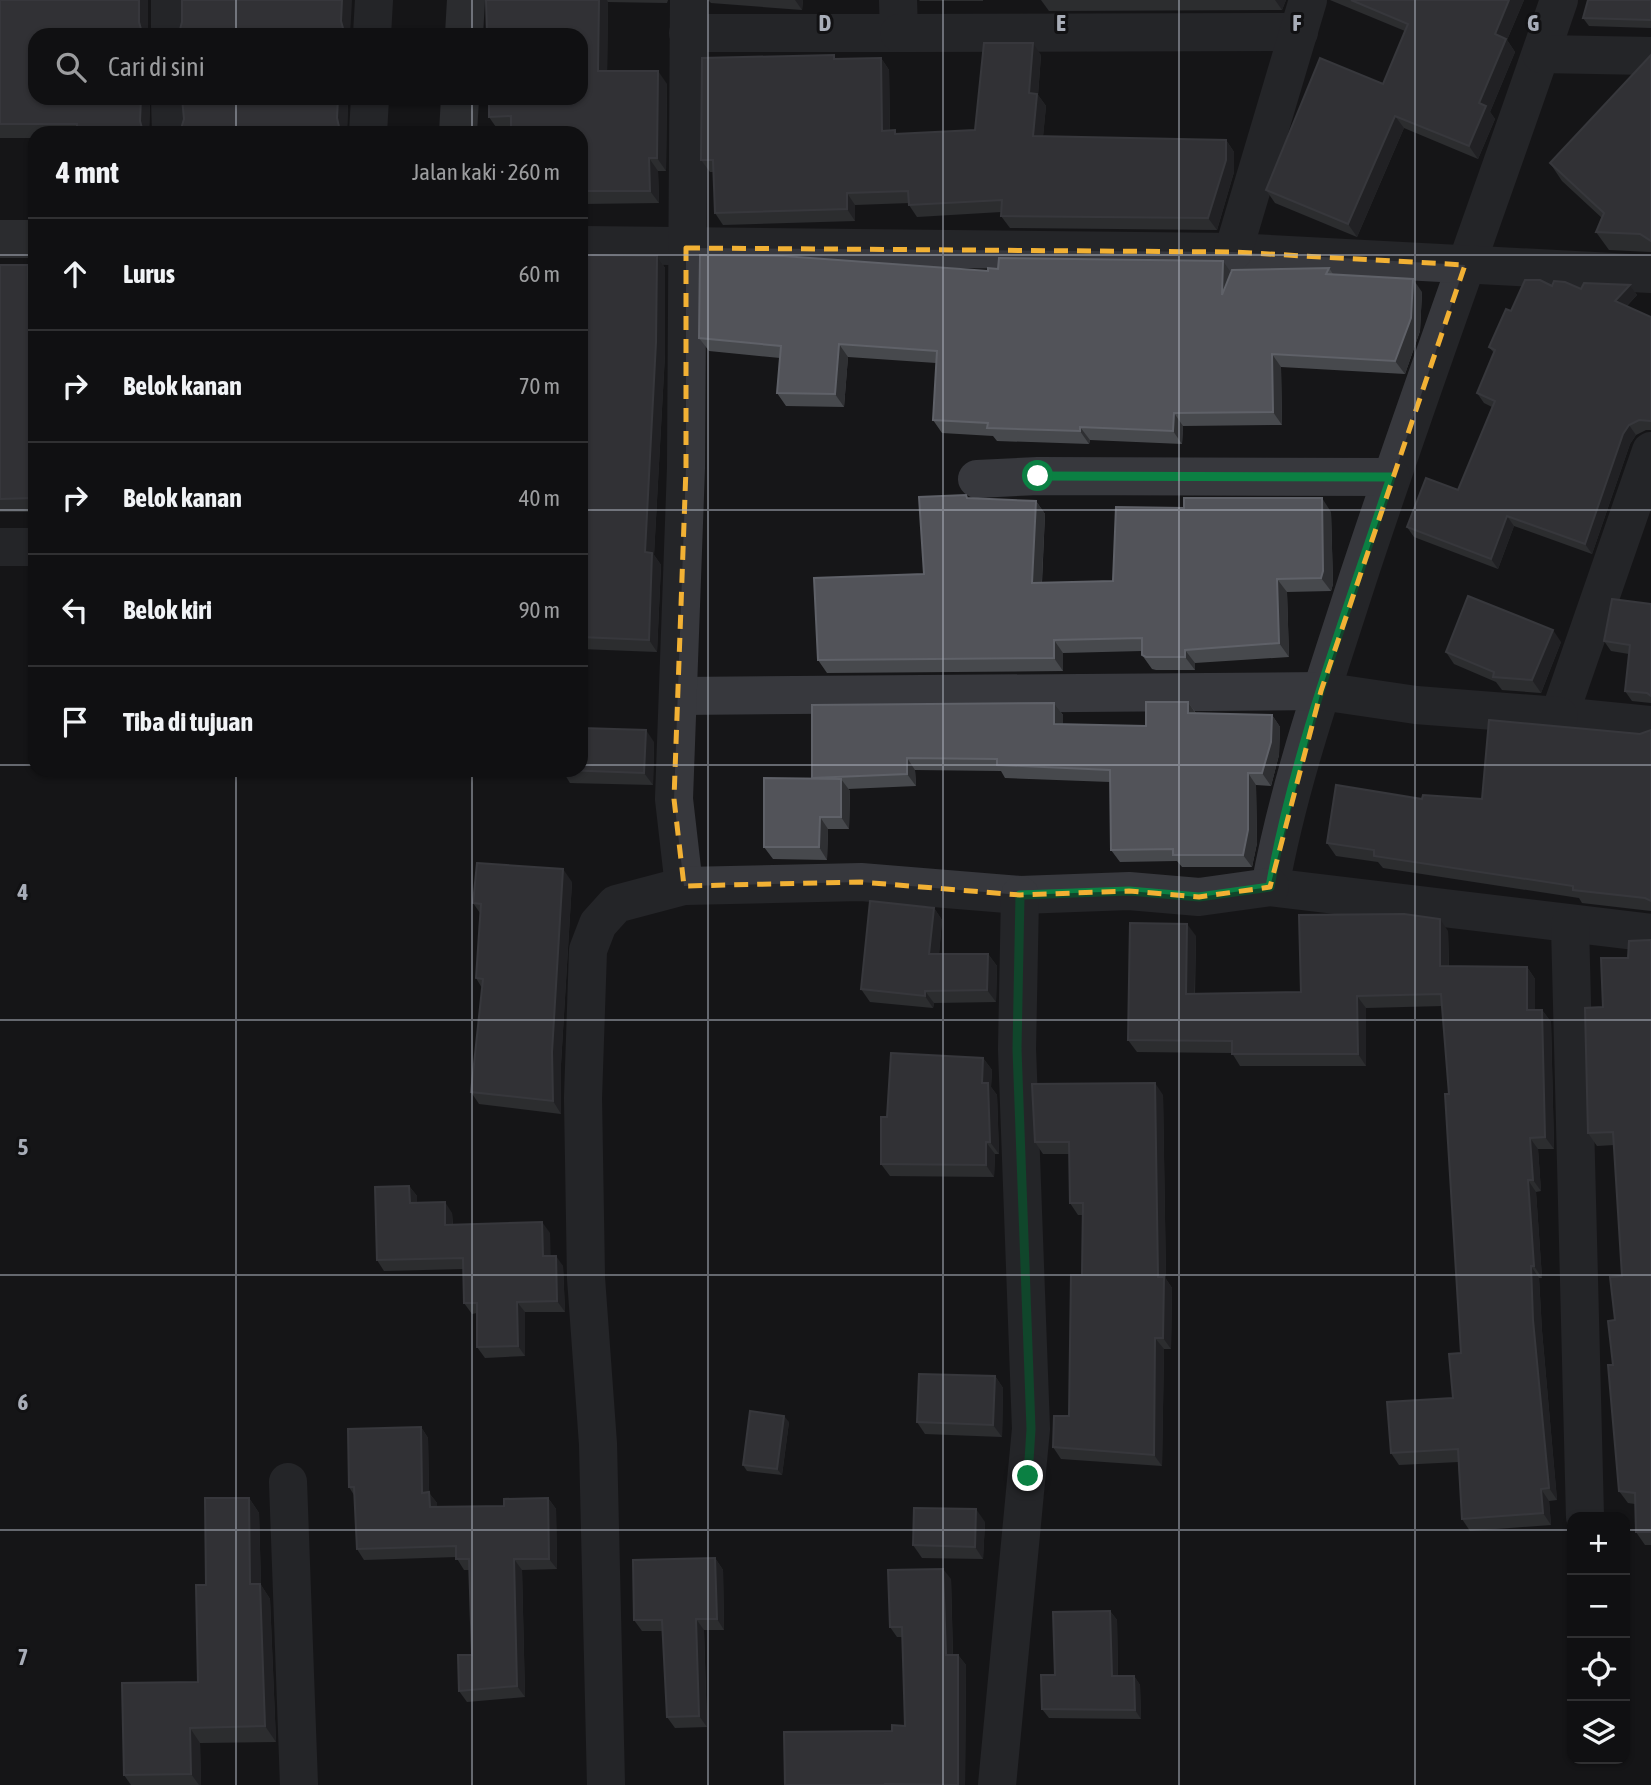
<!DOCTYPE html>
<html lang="id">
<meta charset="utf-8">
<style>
:root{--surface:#101012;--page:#1e1e20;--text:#f1f3f6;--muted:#9c9d9f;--line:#303032}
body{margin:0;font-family:"Asap Condensed",sans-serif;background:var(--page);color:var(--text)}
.controls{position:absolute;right:21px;bottom:21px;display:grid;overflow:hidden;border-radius:14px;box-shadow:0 2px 5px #0004}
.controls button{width:63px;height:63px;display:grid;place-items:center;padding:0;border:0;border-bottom:2px solid var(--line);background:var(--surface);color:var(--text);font:35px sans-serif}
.stop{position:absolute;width:21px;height:21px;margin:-16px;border:5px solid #0b8043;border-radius:50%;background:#fff}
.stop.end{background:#0b8043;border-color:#fff;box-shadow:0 2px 7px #0008}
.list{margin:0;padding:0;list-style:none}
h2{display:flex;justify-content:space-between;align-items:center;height:91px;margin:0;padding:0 28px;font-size:30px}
h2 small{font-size:23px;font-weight:400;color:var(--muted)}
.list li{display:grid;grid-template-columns:46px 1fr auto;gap:21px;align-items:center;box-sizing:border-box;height:112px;padding:0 28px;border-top:2px solid var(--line)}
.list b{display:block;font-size:26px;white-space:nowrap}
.list em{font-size:23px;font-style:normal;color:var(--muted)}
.icon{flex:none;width:38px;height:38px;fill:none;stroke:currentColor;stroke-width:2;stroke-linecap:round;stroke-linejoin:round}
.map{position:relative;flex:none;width:1651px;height:1785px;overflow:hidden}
.search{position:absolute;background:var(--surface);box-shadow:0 2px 5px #0004;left:28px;top:28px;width:560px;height:77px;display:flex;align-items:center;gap:18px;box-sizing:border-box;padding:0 24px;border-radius:21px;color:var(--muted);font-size:26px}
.panel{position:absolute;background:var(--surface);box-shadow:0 2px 5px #0004;left:28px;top:126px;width:560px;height:651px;border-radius:21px}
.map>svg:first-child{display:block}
</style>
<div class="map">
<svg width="1651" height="1785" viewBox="0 0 1651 1785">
<rect width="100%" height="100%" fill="#161618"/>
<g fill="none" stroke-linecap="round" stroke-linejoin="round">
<g stroke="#37383d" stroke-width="38">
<polyline points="170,0 170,35"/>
<path d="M1559,0C1493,194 1421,386 1357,581C1325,681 1289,783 1270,887L1651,933"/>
<polyline points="688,33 899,33 898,0"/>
<polyline points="899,33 1299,32"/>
<polyline points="372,35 374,0"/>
<polyline points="1541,54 1651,56"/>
<polyline points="170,98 171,133"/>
<polyline points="368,133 370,98"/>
<polyline points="581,245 1233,252 1651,274"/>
<polyline points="1233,252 1308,0"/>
<polyline points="1651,451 1559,716 1651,725"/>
<polyline points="977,479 1038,476 1391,477"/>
<polyline points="0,547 35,547"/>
<polyline points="680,696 1321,691 1416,705 1559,716"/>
<polyline points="684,886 674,799 686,468 689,0"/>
<polyline points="1570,925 1585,1517"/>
<polyline points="288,1482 299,1785"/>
<polyline points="606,1785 598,1444 586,1278 583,1098 588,950 598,924 616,904 684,886 861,882 1020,895 1129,891 1199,897 1270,887"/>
<polyline points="997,1785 1031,1429 1017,1049 1020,895"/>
</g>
<g stroke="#45474d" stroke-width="38">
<polyline points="464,35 466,0"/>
<polyline points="458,133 460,98"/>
<polyline points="0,239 35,239"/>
</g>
</g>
<g fill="#47494d">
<polygon points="0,0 148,0 148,35 35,98 150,98 149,133 35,133 35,138 0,138"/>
<polygon points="486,0 668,0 667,3 608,2 607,71 667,84 666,171 658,171 659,203 581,204 581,133 498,130 489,117"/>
<polygon points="708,0 803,0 802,10 711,3"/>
<polygon points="919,0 983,0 983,1 920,1"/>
<polygon points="1041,0 1286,0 1282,10 1049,11"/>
<polygon points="1330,0 1524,0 1507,40 1515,52 1490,112 1495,119 1478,159 1404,128 1357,237 1275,203 1266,190 1383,84 1405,31"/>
<polygon points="1651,0 1651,28 1589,26 1583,18"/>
<polygon points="1041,55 1038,95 1046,106 1043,136 1226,140 1234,152 1234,172 1217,230 1010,228 1001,216 1001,212 917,217 909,205 909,203 855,205 855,221 723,225 715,213 714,172 710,172 701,160 837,59 881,58 889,70 890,131 897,134 975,130"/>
<polygon points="1651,55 1651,252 1609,250 1596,232 1602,218 1562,181 1550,163"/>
<polygon points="182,98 348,98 347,133 178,133 181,129 184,119"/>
<polygon points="581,255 657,256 665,268 665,354 654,555 661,565 657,652 581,649"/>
<polygon points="0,265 35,275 35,512 0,512"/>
<polygon points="1329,268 1333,274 1422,292 1420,331 1405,374 1281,367 1282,425 1183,426 1182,444 1090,440 1089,444 997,441 993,436 942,433 933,420 936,363 848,357 844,407 786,406 777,393 780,358 709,351 699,338 998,269 1231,273"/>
<polygon points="1630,285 1637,295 1627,306 1651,317 1651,430 1646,430 1636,435 1630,444 1592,554 1514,526 1498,569 1414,537 1407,527 1458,490 1492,407 1484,403 1477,393 1494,353 1489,347 1511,311 1552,286 1581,289"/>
<polygon points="969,498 1036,501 1045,514 1042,583 1113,581 1331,512 1333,584 1331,591 1287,592 1289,657 1195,663 1195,670 1156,670 1152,669 1142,655 1142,651 1063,653 1063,671 827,673 818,660 924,574"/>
<polygon points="1651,604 1651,703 1632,701 1625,691 1629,654 1611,651 1604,641"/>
<polygon points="1561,642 1541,693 1502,690 1496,682 1454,664 1446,652"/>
<polygon points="1188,702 1196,713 1272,715 1280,727 1279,755 1271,786 1256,785 1257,843 1252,867 1182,867 1177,861 1120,862 1111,850 1110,782 1005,778 1001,771 915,770 916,786 848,789 850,791 849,829 828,829 827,860 773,859 764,847 812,779 1054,703 1063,715 1063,724 1146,726"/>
<polygon points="1651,730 1651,911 1582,903 1579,898 1383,868 1378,862 1336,856 1327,843 1422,799 1482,799"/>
<polygon points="654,742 653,785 570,783 562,770"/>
<polygon points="572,882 561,1064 561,1114 479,1104 471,1092 482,988 476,978 480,913 473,903"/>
<polygon points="934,908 942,920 939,954 988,954 997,966 996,1002 934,1003 933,1008 870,1002 861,989"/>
<polygon points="1448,931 1449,966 1527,967 1535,979 1535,1010 1542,1010 1551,1022 1554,1149 1538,1149 1541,1191 1536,1192 1542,1278 1539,1278 1542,1331 1557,1500 1549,1501 1551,1525 1470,1531 1462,1519 1458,1462 1399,1465 1391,1453 1453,1398 1461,1353 1449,1094 1442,1006 1366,1008 1366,1066 1240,1066 1232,1053 1137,1052 1128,1040 1196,936 1195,994 1301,992"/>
<polygon points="1650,940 1651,940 1651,1545 1645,1545 1636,1532 1635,1504 1628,1503 1619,1491 1613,1365 1615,1320 1622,1276 1614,1145 1597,1146 1588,1133 1603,1007 1628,958"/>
<polygon points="983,1058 992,1070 991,1087 997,1095 999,1154 995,1154 994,1177 890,1176 881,1164 887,1117"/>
<polygon points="1163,1095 1166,1279 1172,1288 1171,1349 1164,1349 1162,1466 1061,1459 1053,1447 1069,1416 1082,1275 1083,1215 1078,1215 1070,1203 1069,1154 1043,1154 1035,1142"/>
<polygon points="409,1186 417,1196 417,1203 452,1213 453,1225 550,1233 550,1256 563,1266 565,1312 525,1312 525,1356 485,1358 477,1347 477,1313 472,1314 464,1303 463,1269 384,1271 377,1260"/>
<polygon points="995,1376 1003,1388 1002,1437 925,1434 917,1422"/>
<polygon points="789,1422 782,1475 747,1471 743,1465"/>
<polygon points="421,1427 428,1438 429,1493 437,1503 437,1507 504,1506 548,1498 556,1509 557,1569 522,1570 525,1697 467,1702 459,1691 472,1655 469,1570 464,1570 456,1557 364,1560 357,1549 354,1495 349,1487"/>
<polygon points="249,1498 259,1513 261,1585 270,1599 276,1742 200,1743 201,1785 131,1785 124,1775 198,1682 206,1585"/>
<polygon points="985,1522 983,1559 922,1558 913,1545"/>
<polygon points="715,1558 723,1570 724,1630 704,1630 707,1727 675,1728 667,1717 663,1631 642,1631 634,1620"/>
<polygon points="951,1579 953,1655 958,1655 966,1665 965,1785 785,1785 892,1731 905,1726 902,1637 897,1637 890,1627"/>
<polygon points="1110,1611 1117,1620 1118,1676 1134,1676 1140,1685 1141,1719 1049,1718 1042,1709 1055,1675"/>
</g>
<g fill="#2f3033">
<polygon points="139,0 148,0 148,35 143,35 142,33 139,22"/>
<polygon points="342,0 352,0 350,35 346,35 344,32 341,21"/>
<polygon points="599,0 607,0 608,2 607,84 598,71"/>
<polygon points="795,0 803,0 802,10"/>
<polygon points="1275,0 1286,0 1282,10"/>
<polygon points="1509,0 1524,0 1507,40 1515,52 1490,112 1495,119 1478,159 1469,146 1495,34"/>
<polygon points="1033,43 1041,55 1038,95 1046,106 1042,148 1033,136 1029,93"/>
<polygon points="881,58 889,70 890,143 882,131"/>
<polygon points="658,71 667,84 666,171 657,158"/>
<polygon points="141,98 150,98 149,133 144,133 140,121"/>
<polygon points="338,98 348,98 347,133 342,133 340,131 337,118"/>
<polygon points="1395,116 1404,128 1357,237 1348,224"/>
<polygon points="1226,140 1234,152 1234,172 1217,230 1208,218"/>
<polygon points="649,158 658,171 659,203 650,191"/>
<polygon points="847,193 855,205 855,221 847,209"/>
<polygon points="657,256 665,268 665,354 654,555 661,565 657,652 649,640 645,552"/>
<polygon points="1223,261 1232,274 1222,295"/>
<polygon points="28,265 35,275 35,501 33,498"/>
<polygon points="1413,279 1422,292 1420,331 1405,374 1395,361"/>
<polygon points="1630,285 1637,295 1622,311 1615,301"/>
<polygon points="839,344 848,357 844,407 835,394"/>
<polygon points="1272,354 1281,367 1282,425 1273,412"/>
<polygon points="1174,413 1183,426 1182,444 1173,431"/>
<polygon points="1629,425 1636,435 1630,444 1592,554 1585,544 1623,434"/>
<polygon points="1080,427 1090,440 1089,444 1080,431"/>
<polygon points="1322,498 1331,512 1333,584 1331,591 1321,578"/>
<polygon points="1036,501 1045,514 1041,597 1032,583"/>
<polygon points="1507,516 1514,526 1498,569 1491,559"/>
<polygon points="1277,579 1287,592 1289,657 1279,643"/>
<polygon points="1553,630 1561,642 1541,693 1532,680"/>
<polygon points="1054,640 1063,653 1063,671 1054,658"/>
<polygon points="1185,650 1195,663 1195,670 1185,657"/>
<polygon points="1188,702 1196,714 1188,713"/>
<polygon points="1054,703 1063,715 1063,736 1054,724"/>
<polygon points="1272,715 1280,727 1279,755 1271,786 1262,773"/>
<polygon points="646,730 654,742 653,785 644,773"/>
<polygon points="907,758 915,770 916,786 907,774"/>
<polygon points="1248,773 1256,785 1257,843 1252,867 1243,855"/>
<polygon points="841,779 850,791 849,829 841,817"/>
<polygon points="820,817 828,829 827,860 819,847"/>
<polygon points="563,869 572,882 561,1064 561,1114 553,1101 552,1052"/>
<polygon points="934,908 942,920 938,967 929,954"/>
<polygon points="1440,919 1448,931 1449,978 1440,966"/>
<polygon points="1187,924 1196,936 1194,1006 1186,994"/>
<polygon points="988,954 997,966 996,1002 987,990"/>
<polygon points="1527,967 1535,979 1535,1022 1527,1010"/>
<polygon points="925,991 934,1003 933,1008 925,996"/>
<polygon points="1357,996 1366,1008 1366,1066 1358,1054"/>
<polygon points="1542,1010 1551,1022 1554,1149 1545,1137"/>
<polygon points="983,1058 992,1070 991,1087 997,1095 999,1154 990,1142 982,1083"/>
<polygon points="1155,1083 1163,1095 1166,1279 1172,1288 1171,1349 1163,1338 1158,1277"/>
<polygon points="1530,1138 1538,1149 1541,1191 1533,1180"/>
<polygon points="986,1142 995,1154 994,1177 986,1165"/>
<polygon points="1528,1180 1536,1192 1542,1278 1534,1266"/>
<polygon points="409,1186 417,1196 417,1214 410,1203"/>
<polygon points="445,1202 452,1213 453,1235 445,1225"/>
<polygon points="542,1222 550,1233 551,1267 543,1256"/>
<polygon points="556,1256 563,1266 565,1312 557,1301"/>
<polygon points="1531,1266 1539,1278 1542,1331 1557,1500 1549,1488 1533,1320"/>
<polygon points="517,1302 525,1312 525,1356 518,1346"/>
<polygon points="1155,1338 1164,1349 1162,1466 1154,1455"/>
<polygon points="995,1376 1003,1388 1002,1437 993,1425"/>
<polygon points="784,1416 789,1422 782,1475 777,1469"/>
<polygon points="421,1427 428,1438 429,1493 437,1503 437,1518 422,1493"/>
<polygon points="1541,1489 1549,1501 1551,1525 1543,1513"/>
<polygon points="249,1498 259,1513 261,1585 270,1599 276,1742 265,1726 250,1584"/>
<polygon points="548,1498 556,1509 557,1569 549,1559"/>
<polygon points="976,1509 985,1522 983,1559 975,1547"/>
<polygon points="715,1558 723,1570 724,1630 717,1619"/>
<polygon points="514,1559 522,1570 525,1697 517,1686"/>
<polygon points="943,1569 951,1579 953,1665 946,1655"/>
<polygon points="1110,1611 1117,1620 1118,1685 1112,1676"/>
<polygon points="696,1619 704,1630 707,1727 699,1716"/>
<polygon points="958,1655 966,1665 965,1785 958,1785"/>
<polygon points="1134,1676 1140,1685 1141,1719 1135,1710"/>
<polygon points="190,1728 200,1743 201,1785 199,1785 191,1774"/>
</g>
<g fill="#525359" stroke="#5f6168" stroke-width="2">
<polygon points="0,0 139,0 139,22 142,33 144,35 35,35 35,98 141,98 140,121 143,132 145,133 77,133 77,124 0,124"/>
<polygon points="182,0 342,0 341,21 344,32 346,35 177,35 179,33 182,22"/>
<polygon points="486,0 599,0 598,71 658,71 657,158 649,158 650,191 581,191 581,133 511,133 511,116 489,117 489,98 581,98 581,35 487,35"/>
<polygon points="1351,0 1509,0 1495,34 1506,39 1479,103 1486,106 1469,146 1395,116 1348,224 1266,190 1320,58 1383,84 1408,24"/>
<polygon points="1588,0 1651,0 1651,20 1583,18"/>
<polygon points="984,43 1033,43 1029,93 1037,94 1033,136 1226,140 1226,160 1208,218 1001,216 1002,200 909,205 908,191 847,193 847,209 715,213 713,160 701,160 702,58 834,55 834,59 881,58 882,131 895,130 895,134 975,130"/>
<polygon points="1651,55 1651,241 1640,234 1596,232 1604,213 1550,163"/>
<polygon points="182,98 338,98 337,118 340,131 262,131 262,133 178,133 181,129 184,119"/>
<polygon points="581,255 657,256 656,342 645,552 652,553 649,640 581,637"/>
<polygon points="700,255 783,256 988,271 988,268 998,269 999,258 1223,261 1222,295 1232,270 1329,268 1326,274 1413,279 1411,318 1395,361 1272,354 1273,412 1174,413 1173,431 1080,427 1080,431 987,428 988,423 933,420 937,351 839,344 835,394 777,393 781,346 699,338"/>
<polygon points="0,265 28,265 33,498 0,499"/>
<polygon points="1525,280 1540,280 1552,286 1554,281 1565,282 1581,289 1584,283 1630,285 1615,301 1651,317 1651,421 1639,420 1629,425 1623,434 1585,544 1507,516 1491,559 1407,527 1426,478 1458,490 1495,401 1477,393 1495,350 1489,347 1506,309 1511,311"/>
<polygon points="966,495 967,498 1036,501 1032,583 1113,581 1116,507 1184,508 1184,498 1322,498 1323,571 1321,578 1277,579 1279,643 1185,650 1185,657 1146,657 1142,655 1142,638 1054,640 1054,658 818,660 814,578 924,574 919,497"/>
<polygon points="1468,596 1553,630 1532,680 1493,677 1494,672 1446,652"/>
<polygon points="1612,599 1651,604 1651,696 1647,693 1625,691 1630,645 1604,641"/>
<polygon points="1146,702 1188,702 1188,713 1272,715 1271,742 1262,773 1248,773 1248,830 1243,855 1173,855 1173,849 1111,850 1110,770 997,765 997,759 907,758 907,774 812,778 812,705 1054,703 1054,724 1146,726"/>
<polygon points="1489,720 1640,734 1651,730 1651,901 1645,898 1573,890 1573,886 1374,856 1374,850 1327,843 1336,785 1422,799 1423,795 1482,799"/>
<polygon points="581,728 646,730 644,773 562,770 581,770"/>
<polygon points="764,778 841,779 841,817 820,817 819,847 764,847"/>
<polygon points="477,863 563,869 552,1052 553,1101 471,1092 483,979 476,978 481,904 473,903"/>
<polygon points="870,901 934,908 929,954 988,954 987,990 925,991 925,996 861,989"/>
<polygon points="1404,914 1440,919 1440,966 1527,967 1527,1010 1542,1010 1545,1137 1530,1138 1533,1180 1528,1180 1534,1266 1531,1266 1533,1320 1549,1488 1541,1489 1543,1513 1462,1519 1458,1449 1391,1453 1387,1402 1453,1398 1449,1354 1461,1353 1445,1094 1449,1094 1441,994 1357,996 1358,1054 1232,1054 1232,1041 1128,1040 1130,923 1187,924 1186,994 1301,992 1299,915"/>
<polygon points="1650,940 1651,940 1651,1532 1636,1532 1635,1493 1619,1491 1608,1365 1613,1365 1608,1321 1615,1320 1610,1277 1622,1276 1613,1132 1588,1133 1585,1008 1603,1007 1601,958 1628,958 1629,941"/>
<polygon points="891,1053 983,1058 982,1083 988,1083 990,1142 986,1142 986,1165 881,1164 881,1117 887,1117"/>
<polygon points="1155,1083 1158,1277 1164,1277 1163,1338 1155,1338 1154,1455 1053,1447 1054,1416 1069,1416 1071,1275 1082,1275 1083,1203 1070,1203 1069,1142 1035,1142 1032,1084"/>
<polygon points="409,1186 410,1203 445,1202 445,1225 542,1222 543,1256 556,1256 557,1301 517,1302 518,1346 477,1347 477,1303 464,1303 463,1258 377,1260 375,1187"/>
<polygon points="919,1374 995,1376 993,1425 917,1422"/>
<polygon points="750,1411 784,1416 777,1469 743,1465"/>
<polygon points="421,1427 422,1493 429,1492 430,1507 504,1506 504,1499 548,1498 549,1559 514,1559 517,1686 459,1691 458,1655 472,1655 469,1559 456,1559 456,1546 357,1549 354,1487 349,1487 348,1429"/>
<polygon points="205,1498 249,1498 250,1584 260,1584 265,1726 190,1728 191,1774 124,1775 122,1683 198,1682 196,1585 206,1585"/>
<polygon points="914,1508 976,1509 975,1547 913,1545"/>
<polygon points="715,1558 717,1619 696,1619 699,1716 667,1717 662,1620 634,1620 633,1560"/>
<polygon points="943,1569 946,1655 958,1655 958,1785 885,1784 885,1785 785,1785 784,1732 892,1731 892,1725 905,1726 902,1627 890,1627 888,1570"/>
<polygon points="1110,1611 1112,1676 1134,1676 1135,1710 1042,1709 1041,1675 1055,1675 1053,1612"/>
</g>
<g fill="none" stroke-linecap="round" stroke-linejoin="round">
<path stroke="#0b8043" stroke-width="9" d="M1028,1476L1031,1429L1017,1049L1020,895L1129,891L1199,897L1270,887C1294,751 1348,609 1391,477L1038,476"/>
</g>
<path d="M0 0H1651V1785H0ZM686,248L1233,252L1465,265L1321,691L1270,887L1199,897L1129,891L1020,895L861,882L684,886L674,799L686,468Z" fill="#161618" fill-opacity=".55" fill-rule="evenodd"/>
<path fill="none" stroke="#f2b134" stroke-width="5" stroke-dasharray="14 9" stroke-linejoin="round" d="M686,248L1233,252L1465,265L1321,691L1270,887L1199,897L1129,891L1020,895L861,882L684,886L674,799L686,468Z"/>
<path fill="none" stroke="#a8adb8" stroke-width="2" stroke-opacity="0.55" d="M236,0V35M472,0V35M708,0V1785M943,0V1785M1179,0V1785M1415,0V1785M236,98V133M472,98V133M0,255H35M581,255H1651M0,510H35M581,510H1651M0,765H35M581,765H1651M236,770V1785M472,770V1785M0,1020H1651M0,1275H1651M0,1530H1572M1625,1530H1651"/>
<g font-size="23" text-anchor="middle" font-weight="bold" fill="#a8adb8" stroke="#111113" stroke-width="6" stroke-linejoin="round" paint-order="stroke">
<text x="825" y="31">D</text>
<text x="1061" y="31">E</text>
<text x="1297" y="31">F</text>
<text x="1533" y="31">G</text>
<text x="23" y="900">4</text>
<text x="23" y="1155">5</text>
<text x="23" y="1410">6</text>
<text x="23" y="1665">7</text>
</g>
</svg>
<div class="controls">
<button>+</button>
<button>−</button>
<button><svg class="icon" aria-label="locate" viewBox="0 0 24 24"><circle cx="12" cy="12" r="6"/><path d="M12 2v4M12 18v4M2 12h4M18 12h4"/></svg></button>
<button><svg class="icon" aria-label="layers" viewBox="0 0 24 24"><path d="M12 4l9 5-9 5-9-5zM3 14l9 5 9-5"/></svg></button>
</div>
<div class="stop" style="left:1038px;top:476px"></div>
<div class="stop end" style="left:1028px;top:1476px"></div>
<div class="search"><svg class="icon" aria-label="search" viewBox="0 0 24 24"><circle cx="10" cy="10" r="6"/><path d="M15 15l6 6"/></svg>Cari di sini</div>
<section class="panel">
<h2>4 mnt<small>Jalan kaki · 260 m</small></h2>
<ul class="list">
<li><svg class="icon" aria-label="ahead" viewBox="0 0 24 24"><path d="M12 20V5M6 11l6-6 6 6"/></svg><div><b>Lurus</b></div><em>60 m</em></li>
<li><svg class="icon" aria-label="right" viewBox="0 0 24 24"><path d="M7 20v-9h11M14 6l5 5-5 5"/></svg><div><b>Belok kanan</b></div><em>70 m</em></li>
<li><svg class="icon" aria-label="right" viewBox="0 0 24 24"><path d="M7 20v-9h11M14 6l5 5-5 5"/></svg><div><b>Belok kanan</b></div><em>40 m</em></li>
<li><svg class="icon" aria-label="left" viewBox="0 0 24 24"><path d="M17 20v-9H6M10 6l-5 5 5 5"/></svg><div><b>Belok kiri</b></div><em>90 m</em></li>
<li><svg class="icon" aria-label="arrive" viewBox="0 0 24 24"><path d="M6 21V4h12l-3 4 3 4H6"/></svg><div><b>Tiba di tujuan</b></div></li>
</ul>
</section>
</div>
